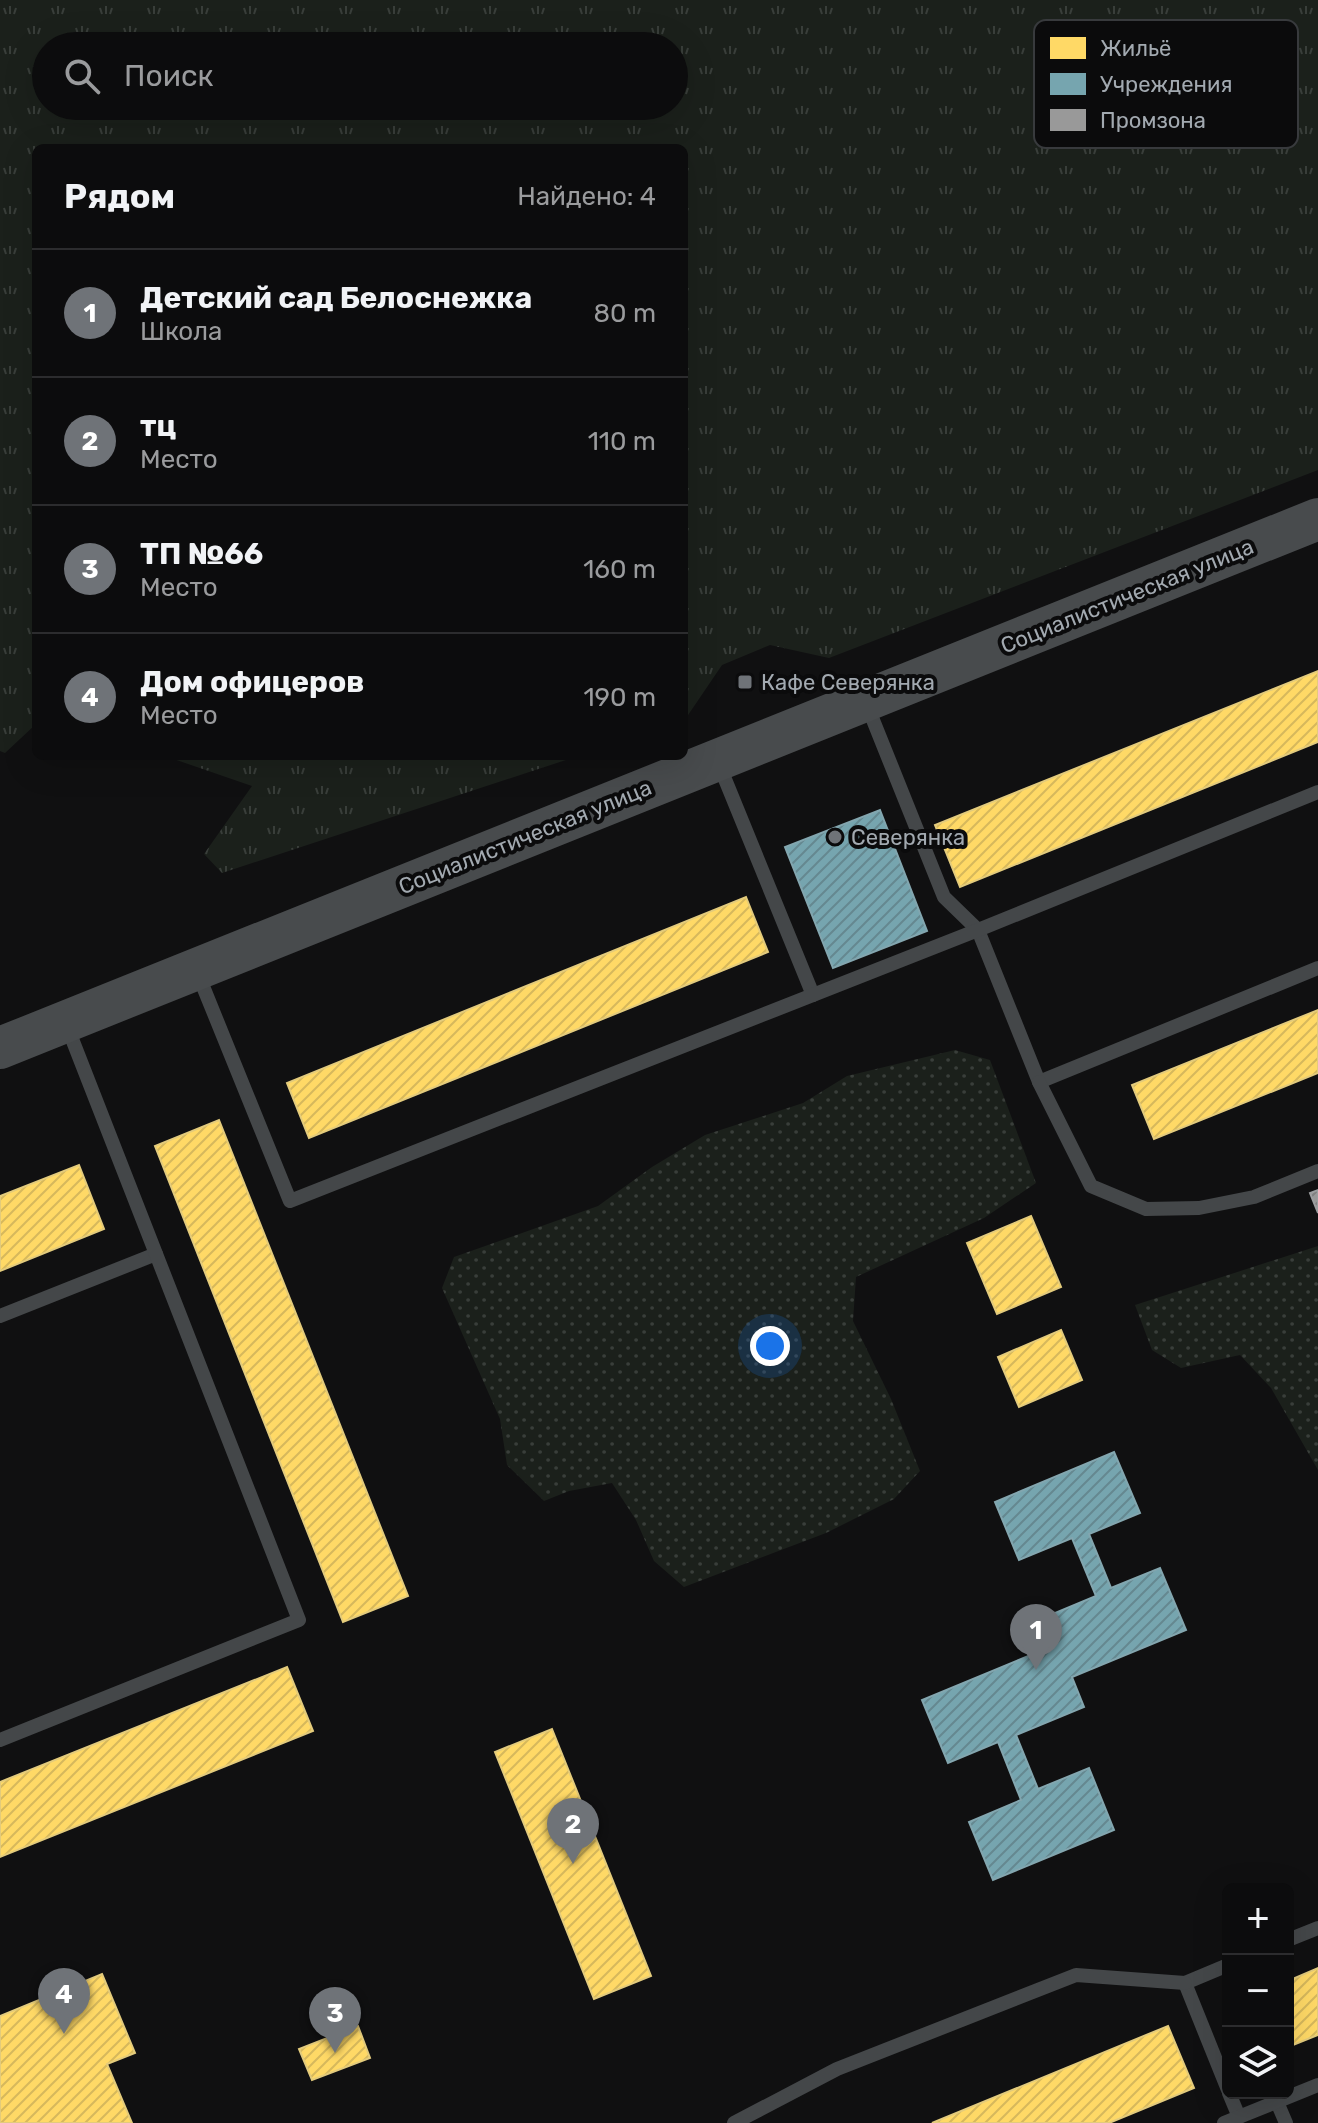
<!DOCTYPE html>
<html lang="ru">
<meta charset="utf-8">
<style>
:root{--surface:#0c0c0d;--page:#151516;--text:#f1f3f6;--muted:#9a9b9d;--line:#2c2c2e;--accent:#6f7378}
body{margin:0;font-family:Rubik,sans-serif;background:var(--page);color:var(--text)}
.controls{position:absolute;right:24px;bottom:24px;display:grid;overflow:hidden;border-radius:12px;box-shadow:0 8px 32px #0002}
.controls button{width:72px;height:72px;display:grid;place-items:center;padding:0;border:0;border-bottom:2px solid var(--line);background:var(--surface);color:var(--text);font:40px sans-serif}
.you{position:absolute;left:770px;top:1346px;width:28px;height:28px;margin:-20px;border:6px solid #fff;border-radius:50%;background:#1a73e8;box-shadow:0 0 0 12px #1a73e833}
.badge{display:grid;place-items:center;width:52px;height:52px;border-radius:50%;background:var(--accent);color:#fff;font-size:26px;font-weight:700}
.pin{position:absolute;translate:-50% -66px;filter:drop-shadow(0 2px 4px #0008)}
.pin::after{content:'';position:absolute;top:42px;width:28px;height:24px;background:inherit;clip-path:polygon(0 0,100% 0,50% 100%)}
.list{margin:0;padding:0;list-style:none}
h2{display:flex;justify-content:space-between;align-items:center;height:104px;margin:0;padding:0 32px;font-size:34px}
h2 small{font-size:26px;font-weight:400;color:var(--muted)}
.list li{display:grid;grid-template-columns:52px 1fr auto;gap:24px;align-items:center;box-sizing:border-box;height:128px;padding:0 32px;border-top:2px solid var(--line)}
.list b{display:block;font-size:30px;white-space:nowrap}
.list p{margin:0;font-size:26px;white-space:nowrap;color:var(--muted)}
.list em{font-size:26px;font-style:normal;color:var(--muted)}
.icon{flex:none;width:44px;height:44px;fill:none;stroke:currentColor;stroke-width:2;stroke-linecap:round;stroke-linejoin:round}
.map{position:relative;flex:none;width:1318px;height:2123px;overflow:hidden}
.search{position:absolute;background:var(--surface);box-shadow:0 8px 32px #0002;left:32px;top:32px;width:656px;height:88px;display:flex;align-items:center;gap:20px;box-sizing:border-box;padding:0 28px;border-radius:44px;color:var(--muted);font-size:30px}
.panel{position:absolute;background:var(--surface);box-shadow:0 8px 32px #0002;left:32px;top:144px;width:656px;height:616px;border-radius:12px}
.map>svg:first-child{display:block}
</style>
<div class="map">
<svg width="1318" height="2123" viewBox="0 0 1318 2123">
<defs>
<pattern id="grass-dots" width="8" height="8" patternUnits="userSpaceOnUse" patternTransform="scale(2)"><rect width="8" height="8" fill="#1b201b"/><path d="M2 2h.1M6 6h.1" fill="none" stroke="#393e3a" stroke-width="1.8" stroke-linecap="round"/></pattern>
<pattern id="park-tufts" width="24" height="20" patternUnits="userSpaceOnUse" patternTransform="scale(2)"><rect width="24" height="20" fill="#1b201b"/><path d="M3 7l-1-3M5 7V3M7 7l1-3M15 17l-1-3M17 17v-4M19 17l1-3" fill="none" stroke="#393e3a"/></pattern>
<pattern id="homes-hatch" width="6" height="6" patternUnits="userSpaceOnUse" patternTransform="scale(2)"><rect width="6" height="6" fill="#ffd966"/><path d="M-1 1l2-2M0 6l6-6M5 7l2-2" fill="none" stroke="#d6b85c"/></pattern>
<pattern id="public-hatch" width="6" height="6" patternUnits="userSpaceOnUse" patternTransform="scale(2)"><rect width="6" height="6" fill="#76a5af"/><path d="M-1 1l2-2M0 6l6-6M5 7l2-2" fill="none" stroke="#658890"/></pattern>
<pattern id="industry-hatch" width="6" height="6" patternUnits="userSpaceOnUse" patternTransform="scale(2)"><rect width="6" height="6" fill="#999"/><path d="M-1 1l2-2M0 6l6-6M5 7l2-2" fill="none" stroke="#7f8080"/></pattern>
</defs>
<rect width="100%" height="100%" fill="#101011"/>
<g fill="url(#grass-dots)">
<polygon points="955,1050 990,1060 1036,1183 984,1218 856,1277 853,1321 891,1399 920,1471 894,1499 826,1533 684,1587 654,1561 636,1520 612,1483 569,1491 544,1501 507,1465 500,1419 442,1288 454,1257 598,1206 652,1167 705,1135 803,1103 847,1076"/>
<polygon points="1318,1246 1318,1470 1271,1388 1240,1355 1181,1368 1152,1350 1135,1305"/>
</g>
<g fill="url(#park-tufts)" fill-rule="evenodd">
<path d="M0,0H1318V470L829,658L770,645L722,665L684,721V148H36V724L5,753L0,751ZM46,46H674V106H46Z"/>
<polygon points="165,756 578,756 222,873 204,854 252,786"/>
</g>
<g fill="url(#homes-hatch)" stroke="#e3cb7c" stroke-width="2">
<polygon points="1318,671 1318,742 960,887 935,825"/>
<polygon points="746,897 768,952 309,1138 287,1083"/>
<polygon points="1318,1010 1318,1073 1154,1139 1132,1085"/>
<polygon points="219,1120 408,1596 343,1622 155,1146"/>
<polygon points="79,1165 104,1229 0,1271 0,1196"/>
<polygon points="1031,1216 1061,1287 997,1314 967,1243"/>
<polygon points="1061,1330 1082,1380 1019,1407 998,1357"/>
<polygon points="287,1667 313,1731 0,1857 0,1782"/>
<polygon points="552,1729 651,1976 594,1999 495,1752"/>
<polygon points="1318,1968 1318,2035 1288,2047 1288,1981"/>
<polygon points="102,1974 135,2053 107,2064 132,2123 0,2123 0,2016"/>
<polygon points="358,2026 370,2058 312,2080 299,2049"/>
<polygon points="1168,2026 1194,2088 1109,2123 932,2123"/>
</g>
<g fill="url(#public-hatch)" stroke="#83a6af" stroke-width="2">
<polygon points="880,810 927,931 833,968 785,847"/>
<polygon points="1114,1452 1140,1513 1089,1534 1111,1588 1160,1568 1186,1630 1072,1677 1084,1707 1016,1735 1038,1789 1089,1768 1114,1830 993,1880 969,1822 1021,1800 998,1742 948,1763 922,1700 1055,1645 1043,1618 1096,1596 1072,1538 1019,1560 995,1502"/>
</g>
<polygon fill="url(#industry-hatch)" stroke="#9c9ea0" stroke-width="2" points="1318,1190 1318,1213 1310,1193"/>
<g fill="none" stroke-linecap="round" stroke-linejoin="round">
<g stroke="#444749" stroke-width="14">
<polyline points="867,705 944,897 978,930 1039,1082 1318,968"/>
<polyline points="718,762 813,995"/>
<polyline points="198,974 290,1201 978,930 1318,792"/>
<polyline points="1039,1082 1091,1186 1146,1209 1199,1208 1254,1197 1318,1171"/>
<polyline points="0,1316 156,1254"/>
<polyline points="0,1740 299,1620 67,1026"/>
<polyline points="1288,1940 1318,1928"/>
<polyline points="1228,1965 1185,1983 1228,2090"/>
<polyline points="1229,2093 1239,2117"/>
<polyline points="1277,2102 1286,2123"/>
<polyline points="734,2123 837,2069 1076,1975 1185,1983"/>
<polyline points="1224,2123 1318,2085"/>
</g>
<polyline stroke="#484b4d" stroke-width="42" points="0,1048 1318,519"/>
</g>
<g fill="#6f7378" stroke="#0b0b0c" stroke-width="3">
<rect x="737" y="674" width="16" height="16" rx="4"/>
<circle cx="835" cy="837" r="8"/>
</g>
<g text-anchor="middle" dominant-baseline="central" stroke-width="8" stroke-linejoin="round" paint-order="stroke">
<g font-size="22" fill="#a2a9b0" stroke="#0b0b0c">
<text transform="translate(1127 596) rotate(-22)">Социалистическая улица</text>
<text transform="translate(525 837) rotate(-22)">Социалистическая улица</text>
</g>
<g font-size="22" fill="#a2a9b0" stroke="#0b0b0c" text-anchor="start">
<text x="761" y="682">Кафе Северянка</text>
<text x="851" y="837">Северянка</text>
</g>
</g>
<rect x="1034" y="20" width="264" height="128" rx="12" fill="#0b0b0c" stroke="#383a3d" stroke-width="2"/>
<rect x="1050" y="37" width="36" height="22" fill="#ffd966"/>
<rect x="1050" y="73" width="36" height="22" fill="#76a5af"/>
<rect x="1050" y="109" width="36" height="22" fill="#999"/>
<g font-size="22" fill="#a2a9b0">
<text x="1100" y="56">Жильё</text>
<text x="1100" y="92">Учреждения</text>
<text x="1100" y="128">Промзона</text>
</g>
</svg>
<div class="controls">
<button>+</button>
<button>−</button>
<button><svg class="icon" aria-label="layers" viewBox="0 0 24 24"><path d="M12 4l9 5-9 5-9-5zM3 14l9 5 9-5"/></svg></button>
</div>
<div class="you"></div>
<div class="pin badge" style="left:1036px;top:1670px">1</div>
<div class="pin badge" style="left:573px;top:1864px">2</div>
<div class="pin badge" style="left:335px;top:2053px">3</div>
<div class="pin badge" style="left:64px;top:2034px">4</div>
<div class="search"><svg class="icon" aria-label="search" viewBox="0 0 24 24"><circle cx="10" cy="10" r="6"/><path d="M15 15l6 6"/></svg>Поиск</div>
<section class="panel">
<h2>Рядом<small>Найдено: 4</small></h2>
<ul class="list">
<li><span class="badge">1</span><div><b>Детский сад Белоснежка</b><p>Школа</p></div><em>80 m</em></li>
<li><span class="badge">2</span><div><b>тц</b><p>Место</p></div><em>110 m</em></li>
<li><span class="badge">3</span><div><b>ТП №66</b><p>Место</p></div><em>160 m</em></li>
<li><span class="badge">4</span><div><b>Дом офицеров</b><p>Место</p></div><em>190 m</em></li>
</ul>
</section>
</div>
